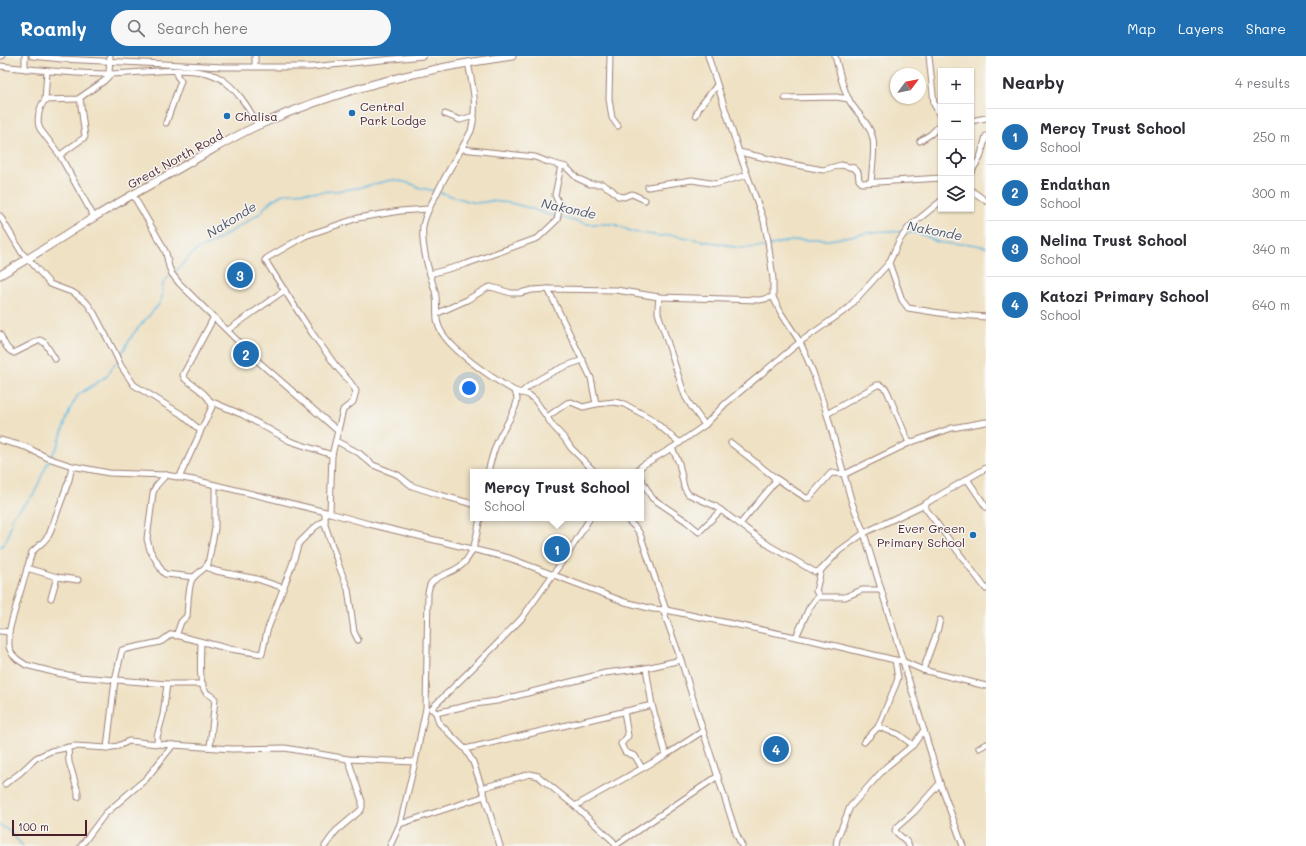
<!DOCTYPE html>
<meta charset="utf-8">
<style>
:root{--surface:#fff;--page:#f7f7f7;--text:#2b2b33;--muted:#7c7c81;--line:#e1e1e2;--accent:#1f6fb2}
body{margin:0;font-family:Mali,sans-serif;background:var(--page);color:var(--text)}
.controls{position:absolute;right:12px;top:12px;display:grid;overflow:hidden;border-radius:0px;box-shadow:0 1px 3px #0004}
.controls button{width:36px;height:36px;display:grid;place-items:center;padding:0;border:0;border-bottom:1px solid var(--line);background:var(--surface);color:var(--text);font:20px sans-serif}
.compass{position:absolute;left:890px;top:12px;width:36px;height:36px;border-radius:50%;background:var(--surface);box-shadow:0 1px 3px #0004;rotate:58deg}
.scale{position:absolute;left:12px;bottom:10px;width:75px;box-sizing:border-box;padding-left:4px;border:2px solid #4a1f2b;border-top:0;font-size:11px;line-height:14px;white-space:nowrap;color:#4a1f2b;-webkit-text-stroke:3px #f6f6f2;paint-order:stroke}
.you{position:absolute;left:469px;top:332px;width:14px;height:14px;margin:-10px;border:3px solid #fff;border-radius:50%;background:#1a73e8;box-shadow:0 0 0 6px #1a73e833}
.badge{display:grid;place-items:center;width:26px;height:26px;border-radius:50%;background:var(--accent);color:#fff;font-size:13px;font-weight:700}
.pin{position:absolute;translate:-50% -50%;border:2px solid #fff;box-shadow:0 1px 4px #0006}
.popup{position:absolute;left:470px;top:413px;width:174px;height:52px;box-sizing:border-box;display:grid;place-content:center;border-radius:0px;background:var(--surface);filter:drop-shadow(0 1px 3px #0005);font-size:13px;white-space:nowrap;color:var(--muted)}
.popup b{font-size:15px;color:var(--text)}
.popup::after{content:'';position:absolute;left:50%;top:100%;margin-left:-8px;border:8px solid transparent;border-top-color:var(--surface)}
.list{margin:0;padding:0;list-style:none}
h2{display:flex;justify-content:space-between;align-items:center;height:52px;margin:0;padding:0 16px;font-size:17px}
h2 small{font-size:13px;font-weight:400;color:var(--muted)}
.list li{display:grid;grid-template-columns:26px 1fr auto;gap:12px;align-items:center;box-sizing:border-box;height:56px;padding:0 16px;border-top:1px solid var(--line)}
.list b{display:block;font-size:15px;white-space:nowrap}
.list p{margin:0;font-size:13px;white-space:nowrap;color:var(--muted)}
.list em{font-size:13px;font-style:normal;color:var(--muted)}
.icon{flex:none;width:22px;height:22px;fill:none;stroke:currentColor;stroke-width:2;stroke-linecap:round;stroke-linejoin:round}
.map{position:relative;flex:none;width:986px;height:790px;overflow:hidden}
header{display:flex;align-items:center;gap:24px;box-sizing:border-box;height:56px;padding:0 20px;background:var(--accent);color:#fff}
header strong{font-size:19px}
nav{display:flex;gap:22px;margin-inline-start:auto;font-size:14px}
.search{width:280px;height:36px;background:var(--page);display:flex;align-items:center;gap:10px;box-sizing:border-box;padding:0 14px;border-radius:22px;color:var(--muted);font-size:15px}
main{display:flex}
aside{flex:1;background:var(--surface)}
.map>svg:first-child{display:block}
</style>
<header>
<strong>Roamly</strong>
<div class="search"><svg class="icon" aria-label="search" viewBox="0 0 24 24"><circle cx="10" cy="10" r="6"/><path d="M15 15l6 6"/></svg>Search here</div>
<nav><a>Map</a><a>Layers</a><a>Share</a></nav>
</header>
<main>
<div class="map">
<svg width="986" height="790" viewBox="0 0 986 790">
<rect width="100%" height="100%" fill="#f6f6f2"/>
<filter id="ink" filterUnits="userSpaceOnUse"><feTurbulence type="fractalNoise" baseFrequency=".025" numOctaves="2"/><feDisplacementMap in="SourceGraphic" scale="8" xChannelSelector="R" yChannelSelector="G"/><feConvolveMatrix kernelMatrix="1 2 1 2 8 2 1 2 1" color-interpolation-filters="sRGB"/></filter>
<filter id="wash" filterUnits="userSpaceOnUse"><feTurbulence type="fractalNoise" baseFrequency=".012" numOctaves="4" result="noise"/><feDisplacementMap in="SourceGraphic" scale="16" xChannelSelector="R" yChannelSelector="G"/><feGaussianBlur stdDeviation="0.9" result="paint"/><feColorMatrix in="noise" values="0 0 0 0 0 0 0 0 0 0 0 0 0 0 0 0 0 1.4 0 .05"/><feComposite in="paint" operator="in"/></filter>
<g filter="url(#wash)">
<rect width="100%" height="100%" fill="#efe1c3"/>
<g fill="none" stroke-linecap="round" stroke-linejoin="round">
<g stroke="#65b9e1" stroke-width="1.5">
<polyline points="174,217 195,195 214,186 262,156 264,152 271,145 281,139 290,137 336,135 357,132 391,124 400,125 412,128 420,132 431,134 468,145 477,147 491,145 510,147 530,152 549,159 587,168 614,168 633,176 660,180 672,179 727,189 738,192 767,191 779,187 799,184 829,184 873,176 887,175 915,177 926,180 937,186 943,187 953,188 971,188 986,191"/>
<polyline points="0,491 4,488 8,480 13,460 34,438 47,408 58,389 70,353 78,339 107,320 111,313 119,304 123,295 133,278 160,247 162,241 163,226 170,220"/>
<polyline points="0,769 9,775 23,790"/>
</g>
</g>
</g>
<g filter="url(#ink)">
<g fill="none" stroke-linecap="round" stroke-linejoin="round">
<defs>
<g id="minor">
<polyline points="0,0 2,0"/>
<polyline points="32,0 62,3 224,11 311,11 423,0"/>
<polyline points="255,0 255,10"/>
<polyline points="610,0 609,43 612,62 618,70"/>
<polyline points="708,0 739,96 764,165 768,185 773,223 773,241 781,257 800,286 813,316 827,358 852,447 864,477 940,727 963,790"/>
<path d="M835,0C839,14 842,31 849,44C856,57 870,67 873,83C875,93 872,115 871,126"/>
<polyline points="929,0 934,48 941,62"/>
<path d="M468,7C473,31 478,50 471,75C460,97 446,117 436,139C431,148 425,159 423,170C421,191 429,215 435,235C438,246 435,258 438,268C444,291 495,324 515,335C516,338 517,341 517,344C516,355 505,370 500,380C494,392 491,403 488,416"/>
<path d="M0,10C36,14 73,18 109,18C139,18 191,8 218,21C236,31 248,51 258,69"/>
<polyline points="25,13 25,0"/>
<path d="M47,15L45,44C39,51 36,65 40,73L59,98L94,161"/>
<polyline points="109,18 110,0"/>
<polyline points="785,42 836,41 849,43"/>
<polyline points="45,44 78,43 104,25 111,18"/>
<polyline points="934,48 941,52"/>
<polyline points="445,58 460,64 474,60"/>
<polyline points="696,59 699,52 717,29"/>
<polyline points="971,65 986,62"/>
<polyline points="166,67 181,25 177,20 177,15"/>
<polyline points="920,85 931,78 941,68"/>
<polyline points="462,93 535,101 548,106 566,111 577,122 590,128 602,128 612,134 618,140 624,141 632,138 645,144"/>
<polyline points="739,96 791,108 823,114 841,109 854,112 858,116 859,124 862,127 941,122"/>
<polyline points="60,99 85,81 80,42"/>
<polyline points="971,116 980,102 986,80"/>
<polyline points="648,131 692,124 716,128 747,119"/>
<polyline points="971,134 986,145"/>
<polyline points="133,139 161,187 166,197 169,211 172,218 179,227 260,307 338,375"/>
<polyline points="941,145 909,171 899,185 889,207 902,244 908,252 946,258 986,261"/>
<polyline points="0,160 22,197 32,207 50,228 74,237 87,247 94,257 114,295 121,310 134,329 181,358 200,374 200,377 179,422"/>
<polyline points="430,218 466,208 538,182 557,164 560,150 555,139 561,110"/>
<polyline points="548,233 591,322 596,348"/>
<polyline points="659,241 658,251 658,257 685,340 691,350 705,369"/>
<polyline points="438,257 467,244 487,232 491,231 511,237 520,237 532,234 548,233 616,234 659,241 760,244 773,241"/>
<polyline points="228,274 285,234"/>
<path d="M0,278C4,286 6,294 14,297L40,284L45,287L55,303"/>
<polyline points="515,335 529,339 535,344 553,370 565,383 571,392 595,416"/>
<path d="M521,337C538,321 561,311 583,304"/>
<polyline points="210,345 243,359 290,385 332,399"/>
<polyline points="827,358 877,329 880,329 886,333 888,337 909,387"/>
<polyline points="547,361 567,347 571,346 583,351 596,348 614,346 624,348 650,362 680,387"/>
<path d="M200,376L212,351C211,340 193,329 185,323L183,319L214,261"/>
<polyline points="0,384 26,391 48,402 72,410 109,417 166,419 199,425 330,457 369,468 509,502 625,546 653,553 666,554 815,585 895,604 902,605 923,614 986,630"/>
<polyline points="336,385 359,397 373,409 398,419 412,430 440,439 473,448"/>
<polyline points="731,387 774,421 806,442 809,442 831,417 845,418 909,387 952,372 986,366"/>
<polyline points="672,392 679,407 684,431 688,438 715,450 770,490 815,516 821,514 839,495 864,477 923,449 986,412"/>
<polyline points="72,410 69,424 49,479 43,486 32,496 12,564 9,576 9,591 12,598 17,603 26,609 57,617 79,621 167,628 203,628"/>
<polyline points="635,416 643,409 672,392 705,369 725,348 800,286 847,253 889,207"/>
<polyline points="166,419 156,430 153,437 147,483 150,494 162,515 165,518 194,521"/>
<polyline points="641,423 652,442 686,465 699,476 721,454"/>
<polyline points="967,423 986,451"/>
<polyline points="923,449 986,533"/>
<polyline points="325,457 325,469 339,510 348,533 354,576 358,584"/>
<polyline points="330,457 332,399 343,354 353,346 356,335 350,326 336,310 312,277 265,204 267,202 305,180 358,162 400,155 428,153"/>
<polyline points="625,462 636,472 640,478 666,554"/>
<polyline points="740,468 775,426 774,421"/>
<polyline points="206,511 216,515 257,523 284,532"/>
<polyline points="27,512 57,521 78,524"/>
<polyline points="821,514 816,535 820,541 845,541 862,534 881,534"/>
<polyline points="51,542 57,521"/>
<polyline points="663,554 681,604 703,675 736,777 742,790"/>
<polyline points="0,575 9,576"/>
<path d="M176,580L181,566L187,560C188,551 188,528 193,522C198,516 204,514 208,508L215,472V430"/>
<polyline points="796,581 809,552 818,540"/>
<path d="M201,586C201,598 198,626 205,635C208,639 212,639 215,643L210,691"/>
<polyline points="646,612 652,649 666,699"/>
<polyline points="923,614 937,576 940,564"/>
<polyline points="431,653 495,590 522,562 569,496 590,462"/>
<polyline points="434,655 436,657 439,667 465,693 473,706 482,732 500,790"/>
<polyline points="624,655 628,680 621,688 625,696 635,700 642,712"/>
<polyline points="436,657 475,648 497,645 605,617 646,612 681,604"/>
<polyline points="878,671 898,678 913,689"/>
<polyline points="864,686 878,671 896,628 898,622 895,604"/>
<polyline points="158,688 157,681 163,659 167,628"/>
<polyline points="68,691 69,706 78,736 78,741"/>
<path d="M107,692L115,624L122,594L160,586C165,584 167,580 172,578L230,593L262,598L267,575L292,509L299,487L314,472L325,464"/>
<polyline points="979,692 986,688"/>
<polyline points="465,693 652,649"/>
<polyline points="5,728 20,717 36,702 51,695 75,690 107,692 118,690 129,685 158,688 232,693 285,692 348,703 415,706"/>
<polyline points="482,732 530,718 538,720 575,750 613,785 616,790"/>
<polyline points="575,750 666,699 703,675"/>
<polyline points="400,768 485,740"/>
<polyline points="616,789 718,720"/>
<polyline points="81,790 105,758 135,732 146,723 173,689"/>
<polyline points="325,790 336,775 361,754 362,751 362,745 348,703"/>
<path d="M390,790L400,768L415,706L426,652L428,536C429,533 429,530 431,527C439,518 454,517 463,508C476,494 476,480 480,462"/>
<polyline points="836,790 837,783 850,751 886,711 913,689 924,674"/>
<polyline points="909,790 907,786 897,777 895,775 896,772 914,756 940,727"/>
</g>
<path id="highway" d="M0,219C32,201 62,181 93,162C123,143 156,126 187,108C211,95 234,80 259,69C339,33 425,12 512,0"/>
</defs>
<use href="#minor" stroke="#9c8077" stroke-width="7"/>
<use href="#highway" stroke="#9c8077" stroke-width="9"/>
<use href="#minor" stroke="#fff" stroke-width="5"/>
<use href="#highway" stroke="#fff" stroke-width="7"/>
</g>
</g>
<g fill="#1f6fb2" stroke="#f6f6f2" stroke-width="1.5">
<circle cx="352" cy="57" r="4"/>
<circle cx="227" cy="60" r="4"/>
<circle cx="973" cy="479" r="4"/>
</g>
<g text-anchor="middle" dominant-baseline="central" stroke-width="3" stroke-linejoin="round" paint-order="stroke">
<g font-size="12" fill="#4a1f2b" stroke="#f6f6f2" text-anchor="start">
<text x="360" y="50">Central<tspan x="360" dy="14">Park Lodge</tspan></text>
<text x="235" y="60">Chalisa</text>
<text x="965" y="472" text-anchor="end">Ever Green<tspan x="965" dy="14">Primary School</tspan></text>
</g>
<g font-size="12" fill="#4a1f2b" stroke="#f6f6f2">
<text transform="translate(175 103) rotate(-29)">Great North Road</text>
</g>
<g font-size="13" font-style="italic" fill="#53556b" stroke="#f6f6f2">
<text transform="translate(569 152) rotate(12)">Nakonde</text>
<text transform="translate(231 163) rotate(-32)">Nakonde</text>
<text transform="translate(935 174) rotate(11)">Nakonde</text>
</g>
</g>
</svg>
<div class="controls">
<button>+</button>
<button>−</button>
<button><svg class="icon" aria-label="locate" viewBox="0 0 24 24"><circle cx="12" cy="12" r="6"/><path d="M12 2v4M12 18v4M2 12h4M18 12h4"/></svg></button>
<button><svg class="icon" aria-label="layers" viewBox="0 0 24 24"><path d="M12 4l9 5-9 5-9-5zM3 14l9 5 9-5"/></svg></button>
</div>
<svg class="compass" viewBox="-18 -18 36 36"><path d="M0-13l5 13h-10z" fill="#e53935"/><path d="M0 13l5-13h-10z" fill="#7c7c81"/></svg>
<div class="scale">100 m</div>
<div class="you"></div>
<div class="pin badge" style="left:557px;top:493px">1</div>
<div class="popup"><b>Mercy Trust School</b>School</div>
<div class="pin badge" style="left:246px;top:298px">2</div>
<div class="pin badge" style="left:240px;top:219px">3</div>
<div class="pin badge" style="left:776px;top:693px">4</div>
</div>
<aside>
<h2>Nearby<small>4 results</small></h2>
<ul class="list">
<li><span class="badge">1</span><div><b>Mercy Trust School</b><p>School</p></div><em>250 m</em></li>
<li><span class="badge">2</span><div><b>Endathan</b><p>School</p></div><em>300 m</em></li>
<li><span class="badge">3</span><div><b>Nelina Trust School</b><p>School</p></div><em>340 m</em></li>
<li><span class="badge">4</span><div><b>Katozi Primary School</b><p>School</p></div><em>640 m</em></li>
</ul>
</aside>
</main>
